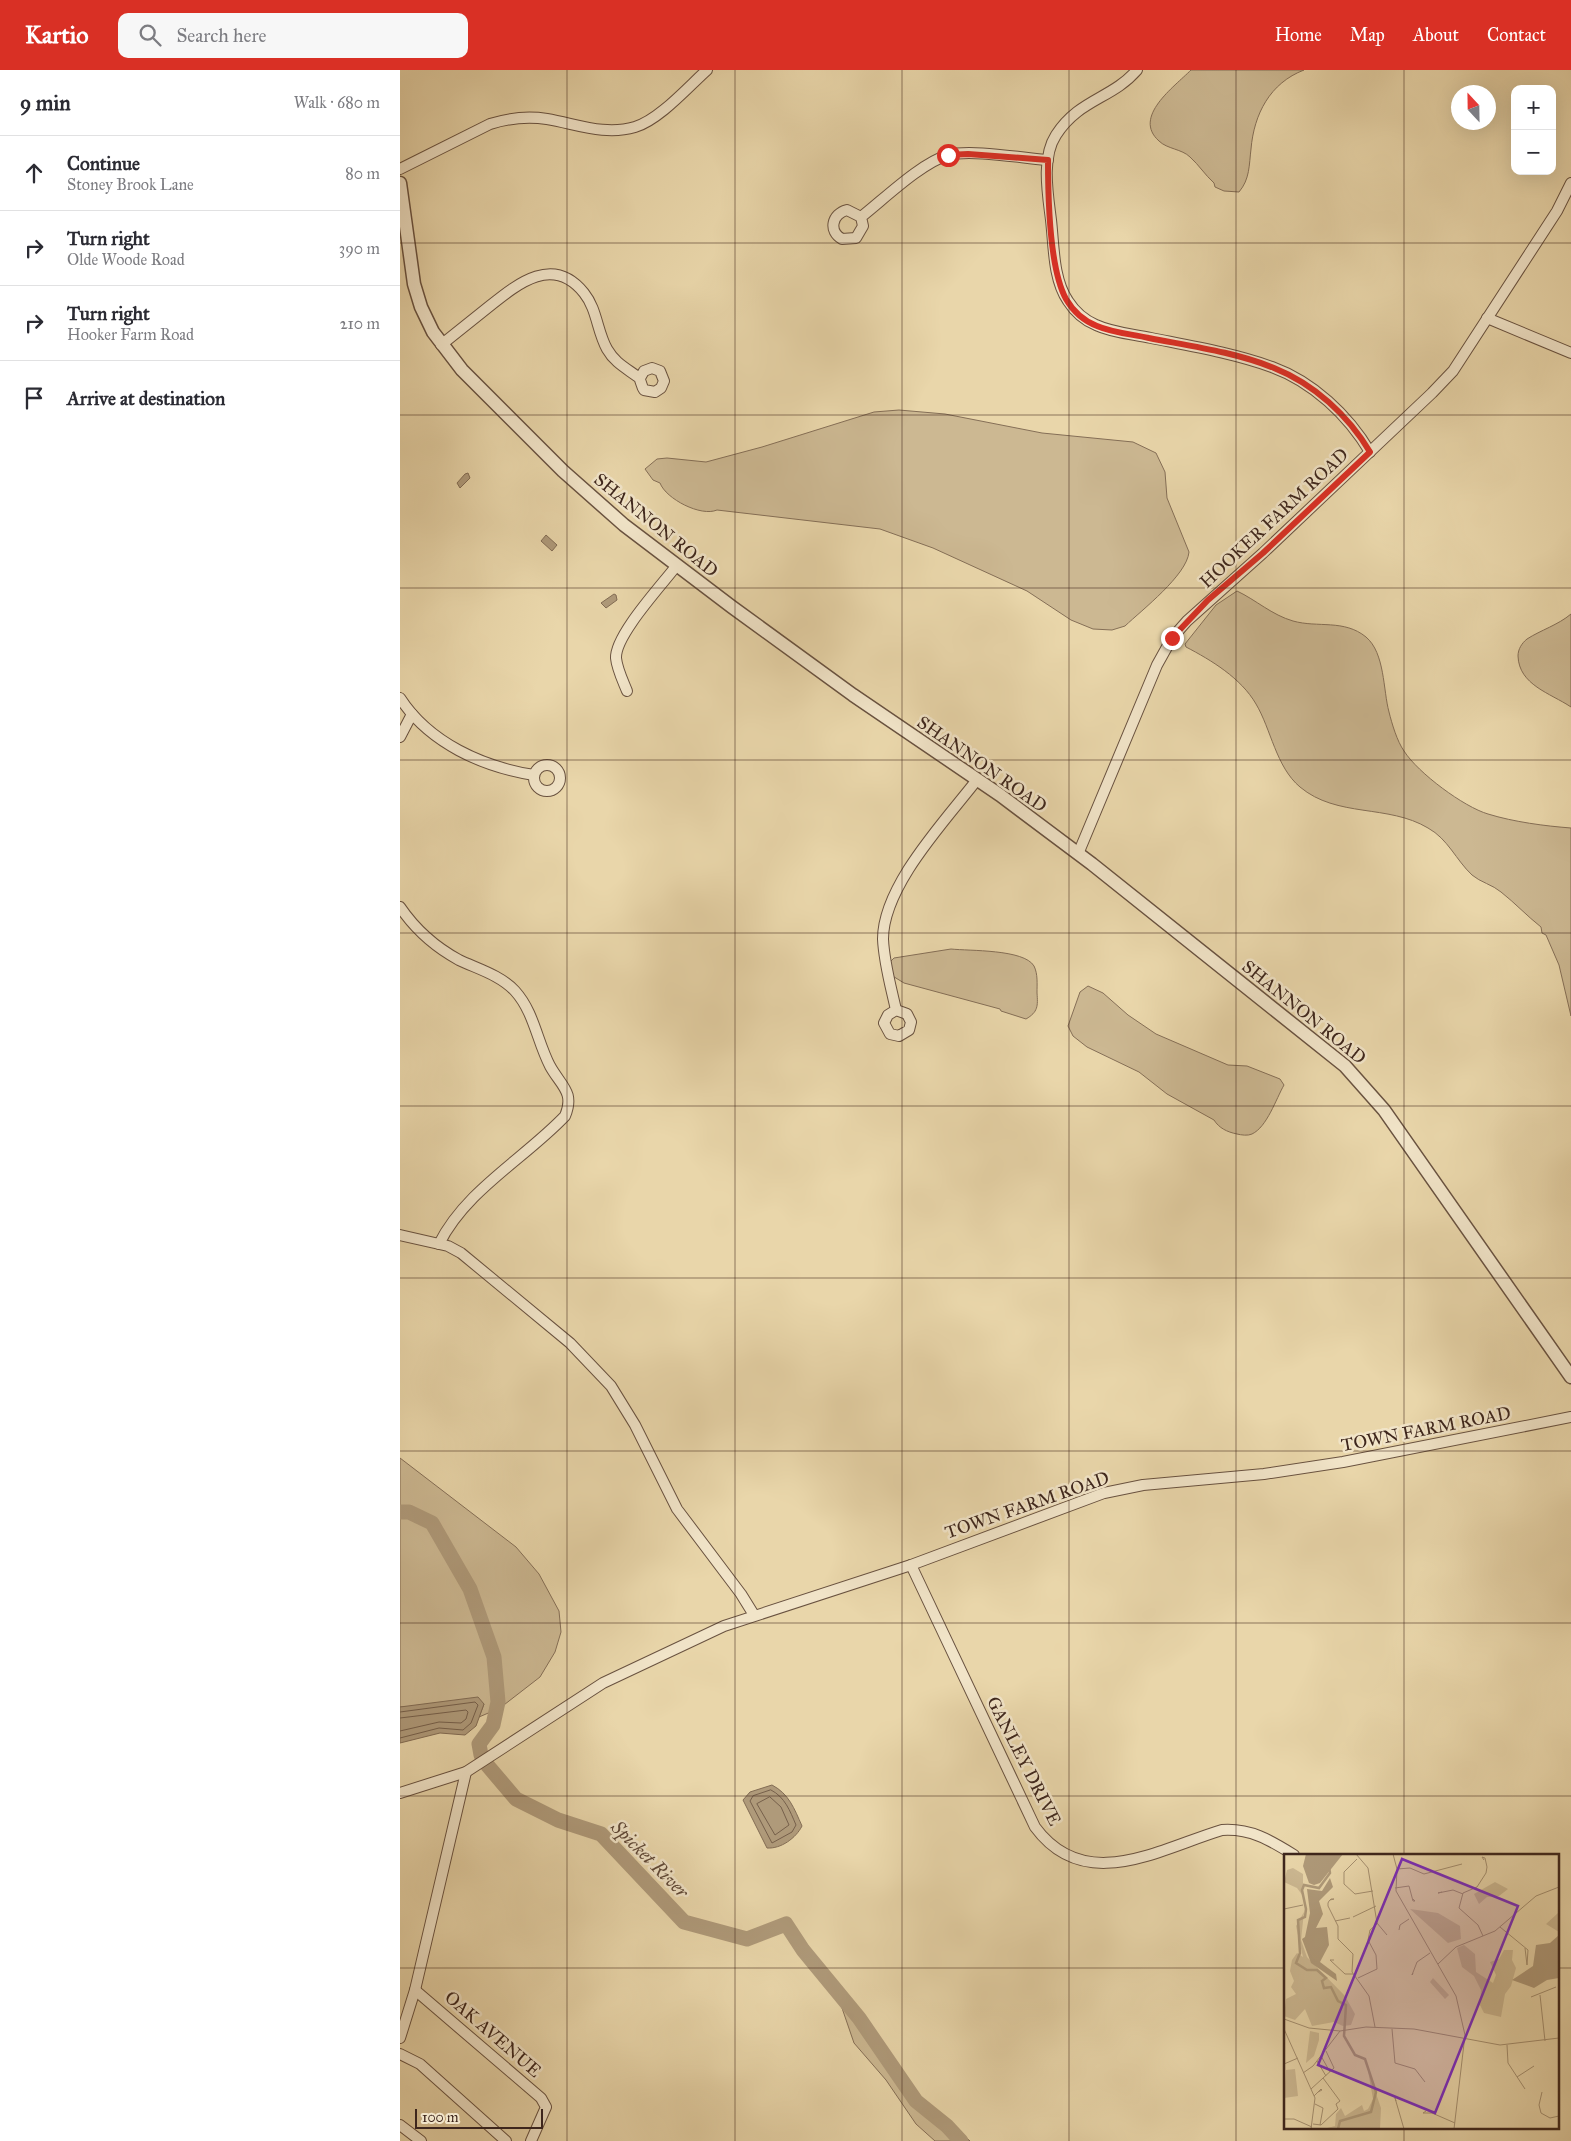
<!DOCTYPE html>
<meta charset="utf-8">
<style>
:root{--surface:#fff;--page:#f7f7f7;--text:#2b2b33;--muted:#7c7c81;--line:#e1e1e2;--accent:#d93025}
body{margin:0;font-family:"IM FELL Great Primer",serif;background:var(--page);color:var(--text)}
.controls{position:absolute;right:15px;top:15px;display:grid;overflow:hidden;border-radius:10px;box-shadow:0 5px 20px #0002}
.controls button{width:45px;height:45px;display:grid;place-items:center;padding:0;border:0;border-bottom:1px solid var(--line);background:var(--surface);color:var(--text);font:25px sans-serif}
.compass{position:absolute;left:1051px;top:15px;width:45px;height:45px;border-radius:50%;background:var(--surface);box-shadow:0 5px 20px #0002;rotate:338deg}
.scale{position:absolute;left:15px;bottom:12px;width:128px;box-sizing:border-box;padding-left:5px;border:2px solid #3e261c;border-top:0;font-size:14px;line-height:18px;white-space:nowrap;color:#3e261c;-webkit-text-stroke:4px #f1e4c8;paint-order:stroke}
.stop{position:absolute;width:15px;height:15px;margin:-11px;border:4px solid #d93025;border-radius:50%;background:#fff}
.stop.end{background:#d93025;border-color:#fff;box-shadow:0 1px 5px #0008}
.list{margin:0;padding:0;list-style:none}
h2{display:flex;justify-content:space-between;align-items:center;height:65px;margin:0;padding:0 20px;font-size:21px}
h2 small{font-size:16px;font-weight:400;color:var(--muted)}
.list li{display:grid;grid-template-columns:32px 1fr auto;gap:15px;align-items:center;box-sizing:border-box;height:75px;padding:0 20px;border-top:1px solid var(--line)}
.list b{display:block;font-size:19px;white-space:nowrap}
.list p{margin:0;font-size:16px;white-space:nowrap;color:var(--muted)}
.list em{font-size:16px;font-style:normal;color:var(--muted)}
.icon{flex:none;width:28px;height:28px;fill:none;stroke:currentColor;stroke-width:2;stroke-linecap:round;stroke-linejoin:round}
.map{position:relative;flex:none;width:1171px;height:2071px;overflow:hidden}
header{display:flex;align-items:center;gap:30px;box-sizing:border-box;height:70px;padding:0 25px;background:var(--accent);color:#fff}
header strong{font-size:24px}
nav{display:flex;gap:28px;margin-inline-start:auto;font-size:18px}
.search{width:350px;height:45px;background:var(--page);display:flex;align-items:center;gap:12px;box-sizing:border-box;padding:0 18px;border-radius:10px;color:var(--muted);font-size:19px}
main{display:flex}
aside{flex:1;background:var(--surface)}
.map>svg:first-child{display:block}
</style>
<header>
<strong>Kartio</strong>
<div class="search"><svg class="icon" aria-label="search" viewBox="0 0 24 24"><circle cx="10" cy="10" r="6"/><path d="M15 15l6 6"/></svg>Search here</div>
<nav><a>Home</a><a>Map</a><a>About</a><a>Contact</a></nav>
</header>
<main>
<aside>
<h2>9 min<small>Walk · 680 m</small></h2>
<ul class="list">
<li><svg class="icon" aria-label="ahead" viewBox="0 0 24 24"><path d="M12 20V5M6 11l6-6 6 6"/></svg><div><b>Continue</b><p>Stoney Brook Lane</p></div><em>80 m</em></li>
<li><svg class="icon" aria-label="right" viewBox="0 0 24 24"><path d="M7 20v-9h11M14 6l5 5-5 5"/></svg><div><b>Turn right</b><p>Olde Woode Road</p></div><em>390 m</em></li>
<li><svg class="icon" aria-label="right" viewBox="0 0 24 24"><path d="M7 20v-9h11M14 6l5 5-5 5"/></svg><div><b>Turn right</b><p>Hooker Farm Road</p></div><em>210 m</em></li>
<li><svg class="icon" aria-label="arrive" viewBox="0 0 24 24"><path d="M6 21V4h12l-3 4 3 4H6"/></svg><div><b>Arrive at destination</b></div></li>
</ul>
</aside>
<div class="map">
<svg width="1171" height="2071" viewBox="0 0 1171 2071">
<rect width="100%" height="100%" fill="#e9d6aa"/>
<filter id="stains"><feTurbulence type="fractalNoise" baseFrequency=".004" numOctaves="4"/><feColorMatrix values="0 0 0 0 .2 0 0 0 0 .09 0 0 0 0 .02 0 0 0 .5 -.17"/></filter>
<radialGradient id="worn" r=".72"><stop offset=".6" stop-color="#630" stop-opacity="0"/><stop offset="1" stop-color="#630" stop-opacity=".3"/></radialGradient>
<g fill="#ccb892" stroke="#856f57">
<path d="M791,0H904C870,13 854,44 851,79C849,95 850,109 839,122L824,121L815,117L814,113C805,105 799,95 790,87C782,79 767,79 759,71C732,47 774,17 791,0Z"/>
<path d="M499,340L545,344L642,363L733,372L756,383L765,402L767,428L789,482C787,505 742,540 725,556L712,560L693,559L671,550L627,521L533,478L480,459L317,440C301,447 266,429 260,413L253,410L245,399L257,389L267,388L306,392L362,377L474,342Z"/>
<path d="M837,521C856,530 872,545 893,551C918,558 944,549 966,567C985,583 983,620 989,642C992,654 997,671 1004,681C1018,703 1064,737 1088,744C1114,752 1145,756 1171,758V946L1159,895L1146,865L1142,863L1141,857C1127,846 1115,833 1101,822C1093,815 1080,812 1072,805C1056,790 1048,769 1028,758C988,734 937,748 900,717C876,697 871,659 856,634C841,608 811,590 786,577L785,574L816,535Z"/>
<path d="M1171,544V637C1150,623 1119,615 1118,586C1118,579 1122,573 1127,569C1141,560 1158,555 1171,544Z"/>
<path d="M551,879C569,881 624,879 634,896C638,904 637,914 637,923C638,936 638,942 626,949L601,941L600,939L504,913L491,905L487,895L494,888Z"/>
<path d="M688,916L703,923L728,945L756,964L828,995L847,996L880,1009L884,1015C876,1029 867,1057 852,1064C848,1066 841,1065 837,1064C827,1062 819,1058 814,1050L767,1024L739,1002L687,977L673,966L668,956L680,922Z"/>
<polygon points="0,1388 116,1477 139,1504 159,1541 161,1562 155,1582 140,1607 100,1638 79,1647 84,1634 0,1637"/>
<polygon points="442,1938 450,1940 473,1979 499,2009 570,2071 535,2071 516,2054 486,2010 454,1973"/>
</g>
<g fill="#af9a7a" stroke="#826c54">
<polygon points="68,403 70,408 60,418 57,413 65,404"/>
<polygon points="146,465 157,475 152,481 141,471"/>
<polygon points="214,524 216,525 217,530 206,538 201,533"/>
<polygon points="78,1627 84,1634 76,1656 65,1665 40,1663 0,1673 0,1637"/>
<path d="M372,1715C389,1724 394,1738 402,1756C396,1768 381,1779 367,1778L343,1730L350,1722Z"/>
</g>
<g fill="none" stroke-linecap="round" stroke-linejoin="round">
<g stroke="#76604b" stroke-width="1">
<polyline points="0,1642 75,1632 78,1635 71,1653 63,1660 39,1658 0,1668"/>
<polyline points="0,1648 66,1640 68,1642 66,1649 61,1653 39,1652 0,1661"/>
<path d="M371,1720C385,1727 390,1741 396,1755L392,1762L372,1773L350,1731L353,1726Z"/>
<polygon points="370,1727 381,1737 389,1755 375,1765 357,1734"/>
</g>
<polyline stroke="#af9a7a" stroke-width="15" points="0,1442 9,1442 32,1453 70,1519 94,1587 98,1632 93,1655 79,1674 81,1685 88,1696 116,1729 158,1750 201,1764 284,1852 347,1869 386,1854 403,1880 459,1948 516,2031 547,2056 561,2071"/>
<defs>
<g id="minor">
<path d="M737,0C712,29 679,29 656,65C641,88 648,125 651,150C654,176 653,209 668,231C675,242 684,250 696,255C713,263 733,264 751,268C791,276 833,283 872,297C913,312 948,345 970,382"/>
<path d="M0,99L90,54C109,48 128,46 147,49C177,54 205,66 235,57C259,50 288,17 307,0"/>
<path d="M461,147L463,156L456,168L442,169C428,161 432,144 447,140L461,147C484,129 521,93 548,85C571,79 622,88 648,90"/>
<polyline points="1087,248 1171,283"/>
<path d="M41,275C56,263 71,251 86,239C115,216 152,183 184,223C197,239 197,261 207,279C215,293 226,298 238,307C241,309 241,316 244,320L255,322L261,318L264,311L260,301L252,298L244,301L240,308"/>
<path d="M227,621C223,611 217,599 216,588C215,565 262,515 277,495"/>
<path d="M0,628C29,673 83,697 134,705"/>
<polyline points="0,667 12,644"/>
<circle cx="147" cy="708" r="13"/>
<polyline points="678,784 757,595 772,568 787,551 863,483 1032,323 1053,301 1157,141 1171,113"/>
<path d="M0,837C15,859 35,877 59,890C78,899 100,905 115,921C134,942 137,971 150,996C161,1016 175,1022 165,1046C124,1089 66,1120 39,1174"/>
<path d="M496,940L507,944L511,952L509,960L499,966L490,964L484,953L488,945L496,940C491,917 484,893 483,869C483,816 545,751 576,711"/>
<polyline points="0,1165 48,1176 61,1183 170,1273 211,1316 235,1355 277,1439 341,1524 354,1545"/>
<path d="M511,1495L635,1757C685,1825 759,1779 822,1760C850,1758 870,1770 894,1785"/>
<polyline points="0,1723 66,1702 203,1613 324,1556 511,1495 704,1423 743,1415 864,1404 943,1392 1171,1347"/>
<polyline points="15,1920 141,2028 146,2037 131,2071"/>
<polyline points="0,1968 15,1920 66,1702"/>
<polyline points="0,1984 20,1994 106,2071"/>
<polyline points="0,2055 21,2071"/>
</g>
<polyline id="tertiary" points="0,113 14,214 21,237 33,262 62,300 163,401 224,455 332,537 453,625 600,725 692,794 945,996 984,1040 1171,1307"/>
</defs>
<use href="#minor" stroke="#695240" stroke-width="12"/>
<use href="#tertiary" stroke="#695240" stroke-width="15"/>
<use href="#minor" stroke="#f1e4c8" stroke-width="10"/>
<use href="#tertiary" stroke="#f1e4c8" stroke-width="12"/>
</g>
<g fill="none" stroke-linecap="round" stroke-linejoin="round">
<path stroke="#d93025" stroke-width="6" d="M548,85L568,84L648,90C648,126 649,198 666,229C673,241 684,251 697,256C713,263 732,264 749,268C790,276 835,282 874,298C914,314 948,345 970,382L863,483L808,530L772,568"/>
</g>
<path fill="none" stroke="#3e261c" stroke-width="1" stroke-opacity="0.55" d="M167,0V2071M335,0V2071M502,0V2071M669,0V2071M836,0V2071M1004,0V1785M0,173H1171M0,345H1171M0,518H1171M0,690H1171M0,863H1171M0,1036H1171M0,1208H1171M0,1381H1171M0,1553H1171M0,1726H1171M0,1898H885M1157,1898H1171M1004,2057V2071"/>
<g text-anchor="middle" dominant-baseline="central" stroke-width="5" stroke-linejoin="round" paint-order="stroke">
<g font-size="18" fill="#3e261c" stroke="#f1e4c8">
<text transform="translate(874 448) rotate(-43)">HOOKER FARM ROAD</text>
<text transform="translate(256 455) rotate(39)">SHANNON ROAD</text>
<text transform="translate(582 694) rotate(35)">SHANNON ROAD</text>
<text transform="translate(904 942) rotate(39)">SHANNON ROAD</text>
<text transform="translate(1026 1359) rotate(-11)">TOWN FARM ROAD</text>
<text transform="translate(627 1435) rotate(-19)">TOWN FARM ROAD</text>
<text transform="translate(624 1691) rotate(63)">GANLEY DRIVE</text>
<text transform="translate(93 1964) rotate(41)">OAK AVENUE</text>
</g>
<g font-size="19" font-style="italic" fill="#604938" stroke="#f1e4c8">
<text transform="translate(250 1789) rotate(45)">Spicket River</text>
</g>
</g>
<g transform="translate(884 1784)">
<rect width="275" height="275" fill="#e9d6aa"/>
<path d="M9,14L19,20V42L13,34L0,28L3,16ZM211,28L224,35L215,42L203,43L195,50L190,40ZM126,55L154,59L176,72L177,85L164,89ZM20,58L17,86L23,103L61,142L71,160L67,171L59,172L50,168L28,172L21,155L11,166L0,162L2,145L12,140L7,133L10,127L6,117L8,106L13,99L19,103L12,72ZM274,59L275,60V78L262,70ZM180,91L191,100L192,118L209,129L212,121L206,108L215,105L220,96H229L228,106L232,114L227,132L221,140L217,163L200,159L196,151L197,136L190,122L178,113L173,94ZM149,124L165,141L161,145L146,128ZM26,177L35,179V186L30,202L22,209ZM11,215L14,242L0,244L2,216ZM84,217L97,254L96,275H39L51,272L52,260L57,254L61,262L78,251L80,257L84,255L89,245Z" fill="#ccb892"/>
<path d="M22,0H59L36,29L30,31L25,29L19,12ZM46,24L49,33L35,47L39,60L32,74L43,73L45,91L36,108L52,120L53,127L27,109L18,85L21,83L26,59L23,35L38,37ZM275,81V124L263,126L250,134L228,126L249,112L252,91L266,89Z" fill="#af9a7a"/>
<path fill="none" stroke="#af9a7a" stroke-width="2.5" d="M45,13L46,19L35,34L20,31L18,36L22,55L21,63L14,66L16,99L12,109L23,116H33L42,124L38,127L40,134L47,133L54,147L62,151L60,182L71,201L81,205L92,238L87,258L56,267L54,275"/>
<path fill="none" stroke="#a59071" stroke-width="1" d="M72,0L84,14L93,69L103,81M109,0L113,15L112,37L172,142L181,181L170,275M73,5L60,18V30L71,40L89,37M113,15L126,14L140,20L178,10M111,34L125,32L129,47H131L129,45M158,38L154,39L169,36L179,40M46,46L50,45H47L45,47L44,49V52L54,72V85L69,100L68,118L85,142L91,173M0,55L19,51M69,63L92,52M51,67L66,64M216,73L244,96L243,111L241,94M115,76L116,71L125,65M199,82L194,71L175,54L179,39L193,33L202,19L203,13L201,4L198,3L200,6M50,106H46L61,120H69M154,110L172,93L211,77L252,42L275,33M129,119L128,121L133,108L146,99M74,124L93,115L92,101L84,86L86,76L93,70M256,141L261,187M247,143L272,133M0,165L25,174L56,177L82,173L130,175L216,191L275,184M0,175L31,244L27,275M108,175L111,209L131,215L141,228M223,191L224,209L241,235M37,202L46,218M33,207L42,222M0,210L14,204M19,219L29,212L56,177M233,223L250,212M27,235L50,214L42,197M258,238L255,251L257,259L266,264L275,262M30,242L37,235L38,236L34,238M112,247L111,244L120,275M31,250L39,254L36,271M142,257L139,259H148L171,269M0,265H10L28,273M29,270L37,271L54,255L52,250L56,247L39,224"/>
<path fill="#7b2cbf" fill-opacity="0.15" stroke="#7b2cbf" stroke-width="2.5" d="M118,5L234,52L151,259L34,211Z"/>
<rect width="275" height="275" fill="none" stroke="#3e261c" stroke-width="2.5"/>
</g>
<rect width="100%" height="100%" filter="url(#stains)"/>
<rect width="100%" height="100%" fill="url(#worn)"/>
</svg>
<div class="controls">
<button>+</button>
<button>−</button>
</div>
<svg class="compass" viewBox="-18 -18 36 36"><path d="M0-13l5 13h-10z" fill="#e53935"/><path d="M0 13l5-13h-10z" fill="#7c7c81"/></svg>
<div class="scale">100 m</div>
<div class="stop" style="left:548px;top:85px"></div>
<div class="stop end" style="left:772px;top:568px"></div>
</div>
</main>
